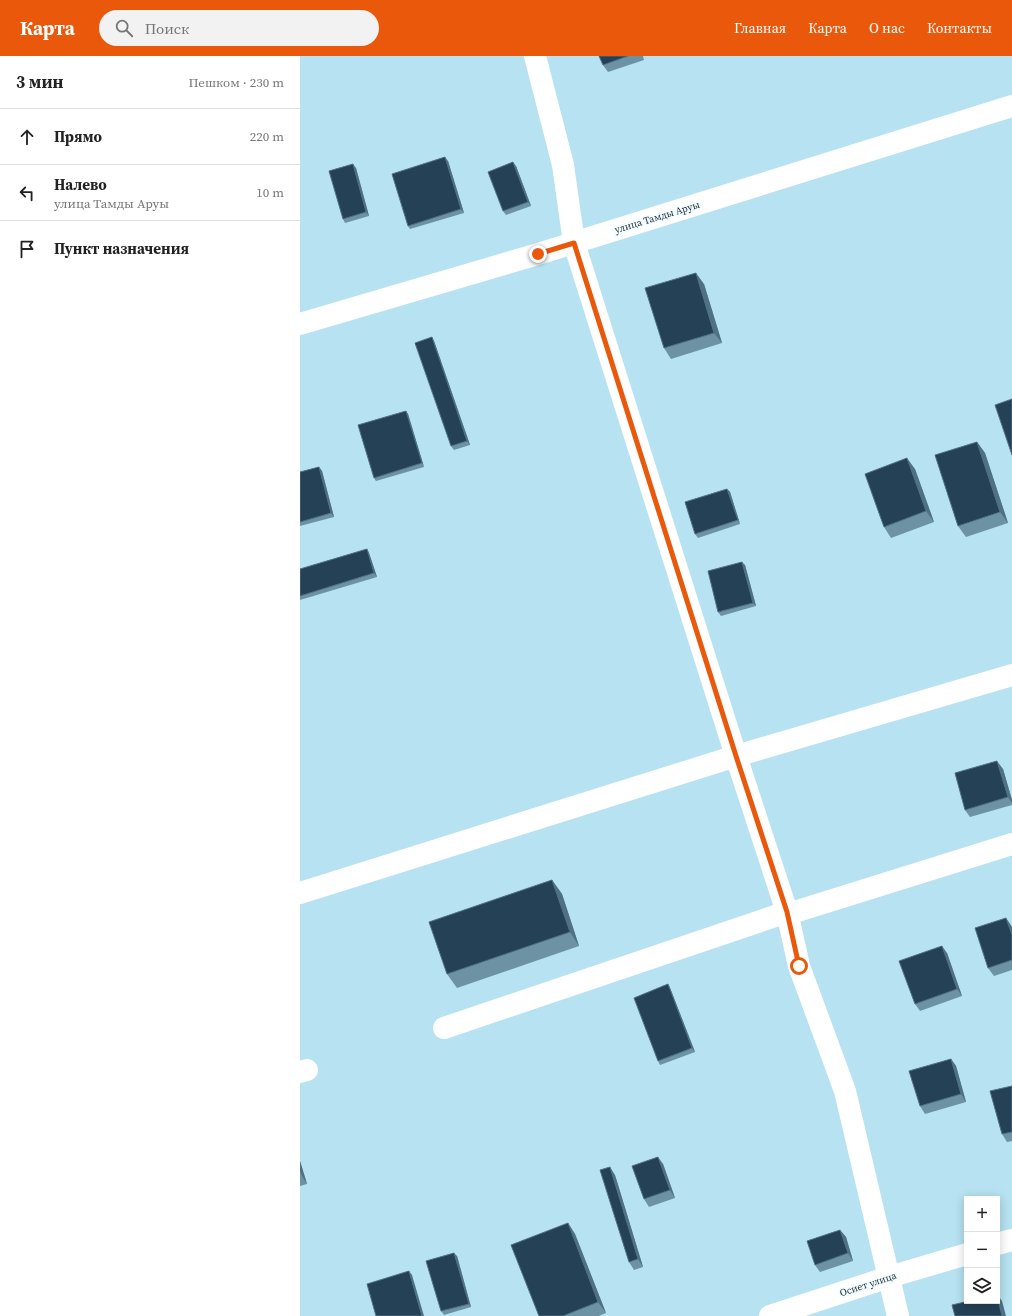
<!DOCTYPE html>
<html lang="ru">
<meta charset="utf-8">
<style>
:root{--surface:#fff;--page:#f2f2f2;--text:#222;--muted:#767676;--line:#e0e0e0;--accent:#ea580c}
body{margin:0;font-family:"Source Serif 4",serif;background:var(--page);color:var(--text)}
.controls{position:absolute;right:12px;bottom:12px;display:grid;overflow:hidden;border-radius:0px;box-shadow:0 2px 10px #0003}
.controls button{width:36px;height:36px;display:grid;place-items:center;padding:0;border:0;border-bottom:1px solid var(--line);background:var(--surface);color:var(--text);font:20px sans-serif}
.stop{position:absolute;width:12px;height:12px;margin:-9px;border:3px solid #ea580c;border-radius:50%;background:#fff}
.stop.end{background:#ea580c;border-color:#fff;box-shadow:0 1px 4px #0008}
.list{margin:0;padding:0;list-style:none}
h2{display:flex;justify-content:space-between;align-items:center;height:52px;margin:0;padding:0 16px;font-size:17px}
h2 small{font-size:13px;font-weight:400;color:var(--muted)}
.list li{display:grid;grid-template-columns:26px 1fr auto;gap:12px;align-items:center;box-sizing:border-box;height:56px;padding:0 16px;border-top:1px solid var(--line)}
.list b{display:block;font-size:15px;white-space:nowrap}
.list p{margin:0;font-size:13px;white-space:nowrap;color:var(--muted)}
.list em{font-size:13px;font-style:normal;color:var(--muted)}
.icon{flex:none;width:22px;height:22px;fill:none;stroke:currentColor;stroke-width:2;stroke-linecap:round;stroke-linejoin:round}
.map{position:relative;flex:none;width:712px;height:1260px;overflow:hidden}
header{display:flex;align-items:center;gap:24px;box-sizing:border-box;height:56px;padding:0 20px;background:var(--accent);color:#fff}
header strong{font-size:19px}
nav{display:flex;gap:22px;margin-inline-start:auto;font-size:14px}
.search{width:280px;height:36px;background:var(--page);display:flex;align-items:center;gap:10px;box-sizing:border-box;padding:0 14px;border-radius:22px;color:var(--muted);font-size:15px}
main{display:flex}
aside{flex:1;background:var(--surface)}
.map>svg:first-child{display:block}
</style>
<header>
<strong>Карта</strong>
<div class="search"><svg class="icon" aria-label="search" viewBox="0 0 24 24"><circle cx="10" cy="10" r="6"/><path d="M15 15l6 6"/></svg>Поиск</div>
<nav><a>Главная</a><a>Карта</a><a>О нас</a><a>Контакты</a></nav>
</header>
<main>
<aside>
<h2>3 мин<small>Пешком · 230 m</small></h2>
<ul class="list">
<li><svg class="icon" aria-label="ahead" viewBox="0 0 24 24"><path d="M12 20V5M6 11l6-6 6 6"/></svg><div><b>Прямо</b></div><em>220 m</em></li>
<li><svg class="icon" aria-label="left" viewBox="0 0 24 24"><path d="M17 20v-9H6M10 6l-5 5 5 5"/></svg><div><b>Налево</b><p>улица Тамды Аруы</p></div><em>10 m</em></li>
<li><svg class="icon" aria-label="arrive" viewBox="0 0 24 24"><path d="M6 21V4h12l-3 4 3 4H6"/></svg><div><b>Пункт назначения</b></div></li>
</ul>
</aside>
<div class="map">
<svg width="712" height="1260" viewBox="0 0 712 1260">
<rect width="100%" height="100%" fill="#b6e2f1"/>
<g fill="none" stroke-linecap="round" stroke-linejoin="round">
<g stroke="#fff" stroke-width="22">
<polyline points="235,0 263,109 274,187 436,700 487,856 499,910 545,1035 598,1260"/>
<polyline points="0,268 238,198 712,50"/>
<polyline points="488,858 712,788"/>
<polyline points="144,972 487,856"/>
<polyline points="0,1016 7,1014"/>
<polyline points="697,1188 712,1184"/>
<polyline points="470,1260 589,1221 667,1198"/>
</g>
<polyline stroke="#fff" stroke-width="22" points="0,837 436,700 712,619"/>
</g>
<g fill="#6d92a4">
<polygon points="299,0 343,0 344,4 308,16 303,9"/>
<polygon points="148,105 164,157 110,173 108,170"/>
<polygon points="216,110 231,150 206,159 203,155"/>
<polygon points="56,112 69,160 45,167 43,163"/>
<polygon points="404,228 422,287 371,303 364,292"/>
<polygon points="134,285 170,389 154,394 151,390"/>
<polygon points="106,355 108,358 124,411 76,425 74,422"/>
<polygon points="677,386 685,397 708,467 666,481 658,470"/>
<polygon points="19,411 22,415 34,461 0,470 0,416"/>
<polygon points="615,413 634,466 591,482 584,471"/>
<polygon points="427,433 430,436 440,468 398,482 395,478"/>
<polygon points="67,493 69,497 77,521 0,544 0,513"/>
<polygon points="445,509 456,550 421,560 418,556"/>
<polygon points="703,713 712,744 712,749 670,761 665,754"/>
<polygon points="252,824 262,838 279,890 157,932 147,918"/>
<polygon points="706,862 712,871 712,914 694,920 688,912"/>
<polygon points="647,897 662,940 620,955 615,948"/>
<polygon points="368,928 370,932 395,996 360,1009 358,1005"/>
<polygon points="651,1003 656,1010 666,1046 625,1058 620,1050"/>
<polygon points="712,1030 712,1085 707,1086 702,1078"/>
<polygon points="0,1105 7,1128 0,1130"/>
<polygon points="363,1108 375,1142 349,1151 344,1143"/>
<polygon points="315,1119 343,1211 334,1214 329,1206"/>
<polygon points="268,1167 275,1178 306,1257 299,1260 239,1260"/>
<polygon points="540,1174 546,1181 553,1205 520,1216 515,1209"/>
<polygon points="157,1200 171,1251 144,1259 141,1255"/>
</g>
<g fill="#507184">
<polygon points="145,101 148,105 164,157 161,153"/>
<polygon points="213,106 216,110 231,150 228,146"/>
<polygon points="53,108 56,112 69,160 66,156"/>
<polygon points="396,217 404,228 422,287 414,277"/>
<polygon points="132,281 134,285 170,389 167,385"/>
<polygon points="106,355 108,358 124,411 122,407"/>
<polygon points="677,386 685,397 708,467 700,456"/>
<polygon points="607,402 615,413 634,466 626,455"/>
<polygon points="19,411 22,415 34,461 31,457"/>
<polygon points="427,433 430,436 440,468 438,464"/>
<polygon points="67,493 69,497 77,521 74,517"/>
<polygon points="442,506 445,509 456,550 453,547"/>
<polygon points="697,705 703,713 712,744 712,747 708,741"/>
<polygon points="252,824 262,838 279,890 270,876"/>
<polygon points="706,862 712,871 712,879"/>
<polygon points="642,890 647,897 662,940 657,933"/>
<polygon points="368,928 370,932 395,996 392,992"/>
<polygon points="651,1003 656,1010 666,1046 661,1038"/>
<polygon points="358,1101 363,1108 375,1142 370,1134"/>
<polygon points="0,1105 7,1128 2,1120 0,1115"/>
<polygon points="310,1111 315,1119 343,1211 338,1203"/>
<polygon points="268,1167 275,1178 306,1257 298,1246"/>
<polygon points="540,1174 546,1181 553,1205 548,1197"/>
<polygon points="154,1197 157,1200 171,1251 169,1248"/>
<polygon points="109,1215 112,1219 124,1260 122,1260"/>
<polygon points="697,1238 702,1245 706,1260 702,1260"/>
</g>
<g fill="#244156" stroke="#507184">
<polygon points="299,0 328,0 303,9"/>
<polygon points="145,101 161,153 108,170 92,118"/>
<polygon points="213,106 228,146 203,155 188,116"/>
<polygon points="53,108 66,156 43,163 29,115"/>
<polygon points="396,217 414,277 364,292 345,232"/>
<polygon points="132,281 167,385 151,390 115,287"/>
<polygon points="712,343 712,399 695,349"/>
<polygon points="106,355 122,407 74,422 58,369"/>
<polygon points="677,386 700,456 658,470 635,399"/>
<polygon points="607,402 626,455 584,471 565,418"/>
<polygon points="19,411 31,457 0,466 0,416"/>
<polygon points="427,433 438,464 395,478 385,446"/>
<polygon points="67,493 74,517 0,540 0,513"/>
<polygon points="442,506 453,547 418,556 408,515"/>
<polygon points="697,705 708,741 665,754 655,717"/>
<polygon points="252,824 270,876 147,918 129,866"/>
<polygon points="706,862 712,879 712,904 688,912 675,872"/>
<polygon points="642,890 657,933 615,948 599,905"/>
<polygon points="368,928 392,992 358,1005 334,942"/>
<polygon points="651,1003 661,1038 620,1050 609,1015"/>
<polygon points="712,1030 712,1076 702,1078 690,1035"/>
<polygon points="358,1101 370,1134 344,1143 332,1110"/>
<polygon points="310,1111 338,1203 329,1206 300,1114"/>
<polygon points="268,1167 298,1246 263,1260 239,1260 211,1189"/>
<polygon points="540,1174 548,1197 515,1209 507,1185"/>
<polygon points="154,1197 169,1248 141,1255 126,1205"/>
<polygon points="109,1215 122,1260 76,1260 67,1228"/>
<polygon points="697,1239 702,1260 655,1260 652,1249 669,1245 697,1245"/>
</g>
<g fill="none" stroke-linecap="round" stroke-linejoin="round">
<polyline stroke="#ea580c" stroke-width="5" points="238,198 274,187 436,700 487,856 499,910"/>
</g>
<g text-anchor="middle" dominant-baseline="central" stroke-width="4" stroke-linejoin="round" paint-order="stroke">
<g font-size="10" fill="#1d2f34" stroke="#f3fcff">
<text transform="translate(357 161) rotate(-17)">улица Тамды Аруы</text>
<text transform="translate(568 1228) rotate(-18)">Осиет улица</text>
</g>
</g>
</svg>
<div class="controls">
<button>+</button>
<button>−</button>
<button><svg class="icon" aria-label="layers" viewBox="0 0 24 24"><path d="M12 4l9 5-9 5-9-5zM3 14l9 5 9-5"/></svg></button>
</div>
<div class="stop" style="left:499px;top:910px"></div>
<div class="stop end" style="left:238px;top:198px"></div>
</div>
</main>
